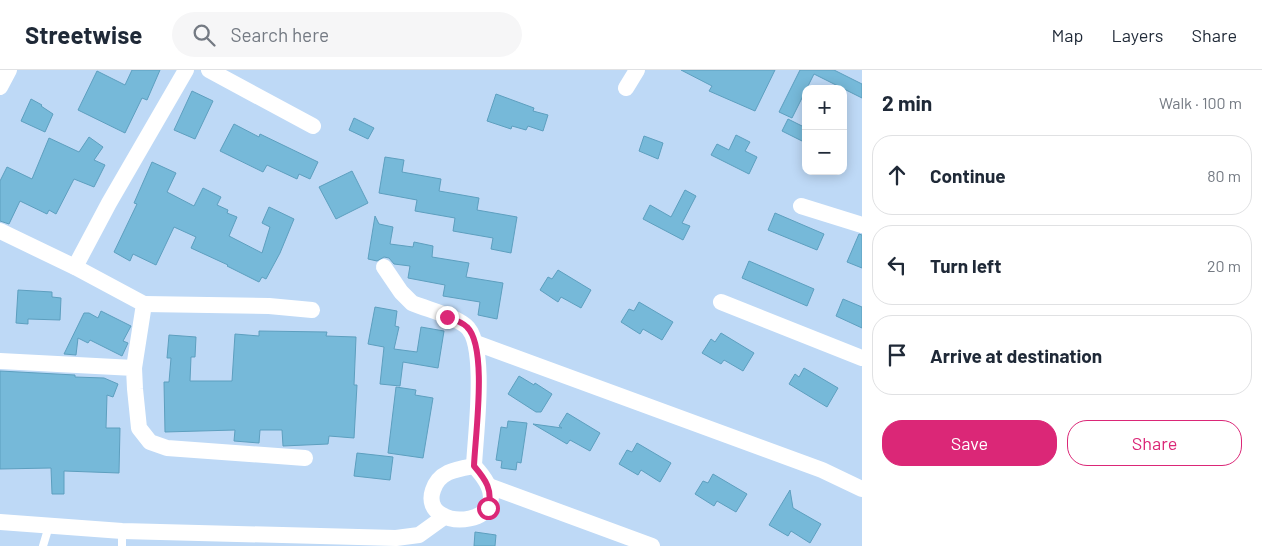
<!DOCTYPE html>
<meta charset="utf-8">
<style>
:root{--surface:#fff;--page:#f6f6f7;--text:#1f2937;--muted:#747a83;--line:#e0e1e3;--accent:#db2777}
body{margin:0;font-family:Barlow,sans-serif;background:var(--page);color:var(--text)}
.controls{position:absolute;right:15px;top:15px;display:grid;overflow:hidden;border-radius:10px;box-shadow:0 2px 12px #0003}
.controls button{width:45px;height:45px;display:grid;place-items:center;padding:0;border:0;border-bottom:1px solid var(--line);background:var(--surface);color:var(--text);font:25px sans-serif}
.stop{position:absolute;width:15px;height:15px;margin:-11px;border:4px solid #db2777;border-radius:50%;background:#fff}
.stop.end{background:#db2777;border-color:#fff;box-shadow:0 1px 5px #0008}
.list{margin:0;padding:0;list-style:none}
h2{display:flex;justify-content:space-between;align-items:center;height:65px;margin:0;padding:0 20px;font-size:21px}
h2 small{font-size:16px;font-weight:400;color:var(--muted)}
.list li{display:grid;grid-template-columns:32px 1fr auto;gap:15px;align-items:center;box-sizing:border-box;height:80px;margin:0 10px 10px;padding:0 10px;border:1px solid var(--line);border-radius:20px}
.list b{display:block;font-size:19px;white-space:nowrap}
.list em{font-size:16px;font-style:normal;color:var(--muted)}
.actions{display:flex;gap:10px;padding:15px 20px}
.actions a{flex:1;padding:11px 0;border:1px solid var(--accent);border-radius:20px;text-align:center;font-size:18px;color:var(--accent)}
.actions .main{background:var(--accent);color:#fff}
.icon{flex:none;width:28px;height:28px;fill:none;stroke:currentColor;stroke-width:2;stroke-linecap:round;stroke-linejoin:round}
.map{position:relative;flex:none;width:862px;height:476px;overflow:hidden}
header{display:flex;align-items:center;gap:30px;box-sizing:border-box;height:70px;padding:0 25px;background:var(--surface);border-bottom:1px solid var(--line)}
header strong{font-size:24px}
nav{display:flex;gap:28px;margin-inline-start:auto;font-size:18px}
.search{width:350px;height:45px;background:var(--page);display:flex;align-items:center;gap:12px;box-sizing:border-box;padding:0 18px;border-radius:28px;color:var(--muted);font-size:19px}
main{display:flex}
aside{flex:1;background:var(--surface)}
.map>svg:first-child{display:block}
</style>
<header>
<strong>Streetwise</strong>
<div class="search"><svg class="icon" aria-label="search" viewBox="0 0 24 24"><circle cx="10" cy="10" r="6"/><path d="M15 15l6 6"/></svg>Search here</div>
<nav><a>Map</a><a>Layers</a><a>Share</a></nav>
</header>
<main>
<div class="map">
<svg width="862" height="476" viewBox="0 0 862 476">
<rect width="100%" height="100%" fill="#bed9f6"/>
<g fill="#76b9d9" stroke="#5d9fbf">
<polygon points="132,0 160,0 147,30 142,28 125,63 78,40 97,1 125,15"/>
<polygon points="681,0 775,0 755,41 709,21 712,16"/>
<polygon points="800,0 834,0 862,14 862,28 814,4 792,48 779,42"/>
<polygon points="192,21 213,31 195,69 174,60"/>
<polygon points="496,24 534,38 533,41 548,45 543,61 528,56 526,60 512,56 511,59 487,51"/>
<polygon points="31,29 42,35 41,36 53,44 45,62 21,51"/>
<polygon points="354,48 374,58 368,69 349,60"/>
<polygon points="788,49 806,58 806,73 782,61"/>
<polygon points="234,54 259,67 260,64 318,92 310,109 299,104 297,109 267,95 263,102 220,81"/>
<polygon points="736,65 750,72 745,81 757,87 749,104 711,85 717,74 729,80"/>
<polygon points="644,66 663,73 658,89 639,81"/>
<polygon points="89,67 103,77 94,90 105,95 94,117 74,109 56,144 49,140 47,144 20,131 9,154 0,151 0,111 7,97 32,109 49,68 79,82"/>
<polygon points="385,87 404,90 402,102 441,109 439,121 479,128 477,140 517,147 511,183 491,179 493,168 453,161 455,148 415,141 417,130 379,123"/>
<polygon points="152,92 176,103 167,122 194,136 203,118 221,127 217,135 228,140 227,143 237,147 229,166 262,183 270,157 262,153 269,137 294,149 280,183 266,209 262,207 259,212 227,196 228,195 191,178 196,167 174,157 156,195 133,184 130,191 114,182 137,134 134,133"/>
<polygon points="352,101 368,133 336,149 319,117"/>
<polygon points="685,120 696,126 682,153 690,156 683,170 643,149 650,135 671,147"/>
<polygon points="775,143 824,164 817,180 768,160"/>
<polygon points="375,146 379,154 393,157 390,174 413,177 414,172 433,176 432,187 469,193 466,207 503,213 497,249 478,245 480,232 443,226 445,215 408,208 410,196 394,194 389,188 384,187 377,191 368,189"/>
<polygon points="859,164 862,165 862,198 847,192"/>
<polygon points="749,191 814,219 807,236 742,208"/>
<polygon points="558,200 591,220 581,238 561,227 558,232 540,220 548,207 552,209"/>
<polygon points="18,220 52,222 52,227 61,228 60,250 28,249 28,254 16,253"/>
<polygon points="843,229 862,237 862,258 836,246"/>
<polygon points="639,232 673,252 662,270 643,259 640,264 621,252 629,239 634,241"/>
<polygon points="375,237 397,241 395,256 399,257 394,279 417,282 421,257 444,261 438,298 403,292 400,316 380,314 384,277 368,274"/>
<polygon points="101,241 131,256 123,271 128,273 122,286 90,270 88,273 78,268 76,285 64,284 84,243 89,243 98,248"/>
<polygon points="259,261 327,262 326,266 356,267 354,315 357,315 354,368 329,366 328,374 283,376 282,360 260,360 259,373 234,371 235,360 165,362 164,312 169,312 171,288 167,288 169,265 196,267 195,287 191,287 190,311 232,311 235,264 259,266"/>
<polygon points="721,263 754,283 743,301 724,290 721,294 702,283 711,269 715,272"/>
<polygon points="804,298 838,318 827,337 789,314 795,304 799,307"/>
<polygon points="0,301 75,305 75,307 104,308 118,314 113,327 107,325 106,358 120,358 119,403 64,401 64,424 52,424 51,398 0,399"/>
<polygon points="519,306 534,315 535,313 552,324 541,342 536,342 508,324"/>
<polygon points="396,317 416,320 415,325 433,328 423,388 388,383"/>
<polygon points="567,343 600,363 590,381 570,370 567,374 533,354 562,358 559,356"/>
<polygon points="508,351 527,353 521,393 517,392 516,400 501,398 502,391 496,390 501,357 507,358"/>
<polygon points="637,373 671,393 660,412 641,400 638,405 619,394 627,380 632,382"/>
<polygon points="357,383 393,387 390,410 354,406"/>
<polygon points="713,404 747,424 736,442 717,431 714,436 695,424 703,411 708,413"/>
<polygon points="790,420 793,438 821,454 810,473 791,461 788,466 769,455"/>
<polygon points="475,462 496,465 495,476 474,476"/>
</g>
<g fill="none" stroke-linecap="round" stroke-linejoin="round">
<g stroke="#fff" stroke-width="8">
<polyline points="43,476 49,456"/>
<polyline points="122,476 122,461"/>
</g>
<g stroke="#fff" stroke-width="16">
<polyline points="209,0 313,56"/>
<polyline points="0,17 9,0"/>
<polyline points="626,18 637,0"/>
<polyline points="801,136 862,155"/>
<polyline points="0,161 75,197 144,234 134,298"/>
<polyline points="75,197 109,133 186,0"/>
<path d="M384,197L401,222L412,233C429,240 452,245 466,256C488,274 475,368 474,396"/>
<polyline points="721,232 862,288"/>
<polyline points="144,234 269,236 312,240"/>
<polyline points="476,273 822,400 862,419"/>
<polyline points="0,291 134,298 135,319 139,358 150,372 167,378 305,388"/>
<path d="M474,396C533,458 417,466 433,420C439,401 457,399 474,396Z"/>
<polyline points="489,416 652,476"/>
<polyline points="0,452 122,461 396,468 419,465 444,447"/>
</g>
</g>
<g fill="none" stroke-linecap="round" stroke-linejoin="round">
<path stroke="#db2777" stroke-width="6" d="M447,247C453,249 462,252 467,257C488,277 475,367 474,396C486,410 493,420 488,438"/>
</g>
</svg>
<div class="controls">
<button>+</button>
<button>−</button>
</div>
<div class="stop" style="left:488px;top:438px"></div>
<div class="stop end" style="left:447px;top:247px"></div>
</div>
<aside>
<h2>2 min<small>Walk · 100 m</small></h2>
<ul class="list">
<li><svg class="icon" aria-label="ahead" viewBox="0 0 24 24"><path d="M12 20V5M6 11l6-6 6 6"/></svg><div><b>Continue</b></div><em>80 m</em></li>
<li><svg class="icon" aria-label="left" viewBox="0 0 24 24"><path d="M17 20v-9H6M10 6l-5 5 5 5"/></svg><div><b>Turn left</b></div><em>20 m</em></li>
<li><svg class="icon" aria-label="arrive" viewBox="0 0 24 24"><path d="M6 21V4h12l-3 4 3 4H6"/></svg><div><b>Arrive at destination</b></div></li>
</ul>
<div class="actions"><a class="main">Save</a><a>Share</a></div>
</aside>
</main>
